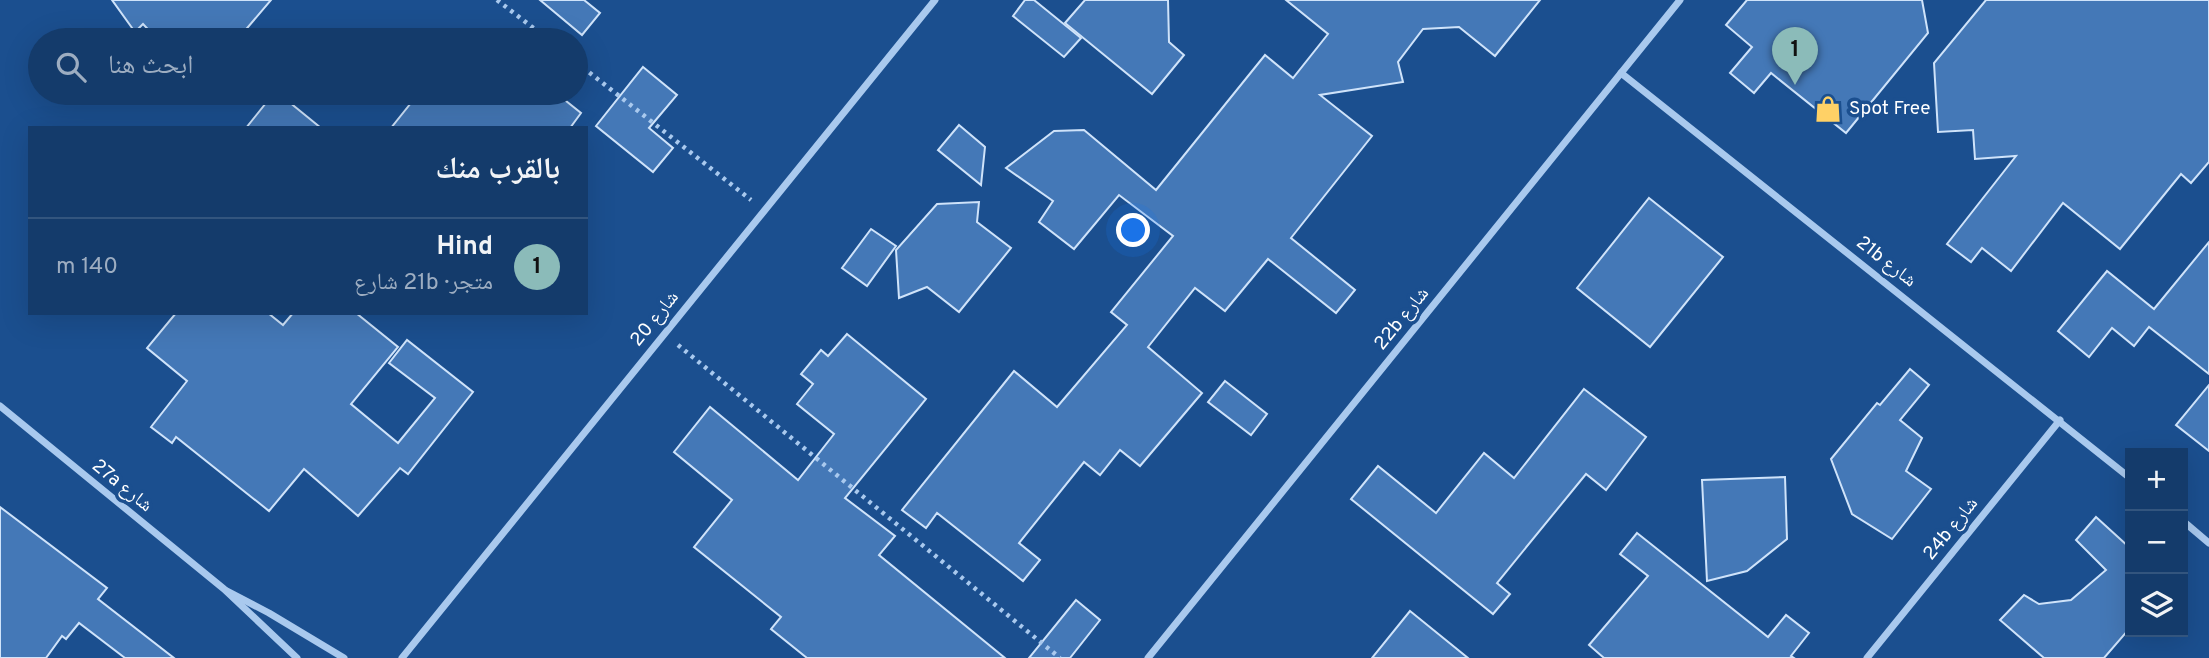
<!DOCTYPE html>
<html lang="ar">
<meta charset="utf-8">
<style>
:root{--surface:#143b6b;--page:#214673;--text:#f1f3f6;--muted:#9dadc1;--line:#33557e;--accent:#8bbbb9}
body{margin:0;font-family:Overpass,"Noto Naskh Arabic",sans-serif;background:var(--page);color:var(--text);direction:rtl}
.controls{position:absolute;right:21px;bottom:21px;display:grid;overflow:hidden;border-radius:0px;box-shadow:0 7px 28px #0002}
.controls button{width:63px;height:63px;display:grid;place-items:center;padding:0;border:0;border-bottom:2px solid var(--line);background:var(--surface);color:var(--text);font:35px sans-serif}
.you{position:absolute;left:1134px;top:231px;width:24px;height:24px;margin:-18px;border:5px solid #fff;border-radius:50%;background:#1a73e8;box-shadow:0 0 0 10px #1a73e833}
.badge{display:grid;place-items:center;width:46px;height:46px;border-radius:50%;background:var(--accent);color:#111;font-size:23px;font-weight:700}
.pin{position:absolute;translate:-50% -58px;filter:drop-shadow(0 2px 4px #0008)}
.pin::after{content:'';position:absolute;top:37px;width:24px;height:21px;background:inherit;clip-path:polygon(0 0,100% 0,50% 100%)}
.list{margin:0;padding:0;list-style:none}
h2{display:flex;justify-content:space-between;align-items:center;height:91px;margin:0;padding:0 28px;font-size:30px}
h2 small{font-size:23px;font-weight:400;color:var(--muted)}
.list li{display:grid;grid-template-columns:46px 1fr auto;gap:21px;align-items:center;box-sizing:border-box;height:98px;padding:0 28px;border-top:2px solid var(--line)}
.list b{display:block;font-size:26px;white-space:nowrap}
.list p{margin:0;font-size:23px;white-space:nowrap;color:var(--muted)}
.list em{font-size:23px;font-style:normal;color:var(--muted)}
.icon{flex:none;width:38px;height:38px;fill:none;stroke:currentColor;stroke-width:2;stroke-linecap:round;stroke-linejoin:round}
.map{position:relative;flex:none;width:2209px;height:658px;overflow:hidden;direction:ltr}
.search{position:absolute;background:var(--surface);box-shadow:0 7px 28px #0002;left:28px;top:28px;width:560px;height:77px;display:flex;align-items:center;gap:18px;box-sizing:border-box;padding:0 24px;border-radius:38px;color:var(--muted);font-size:26px}
.panel{position:absolute;background:var(--surface);box-shadow:0 7px 28px #0002;left:28px;top:126px;width:560px;height:189px;border-radius:0px;direction:rtl}
.map>svg:first-child{display:block}
</style>
<div class="map">
<svg width="2209" height="658" viewBox="0 0 2209 658">
<rect width="100%" height="100%" fill="#1b4f8f"/>
<g fill="#4478b7" stroke="#cfe3fa" stroke-width="2">
<polygon points="112,0 271,0 237,40 158,40 143,24 135,32"/>
<polygon points="540,0 584,0 600,13 582,35"/>
<polygon points="1025,0 1034,0 1081,38 1064,57 1013,16"/>
<polygon points="1085,0 1168,0 1169,42 1184,55 1152,94 1065,23"/>
<polygon points="1286,0 1540,0 1495,56 1459,27 1423,29 1398,62 1403,82 1320,95 1372,136 1291,238 1355,290 1336,313 1268,259 1225,311 1195,288 1148,347 1202,393 1140,466 1120,450 1100,475 1084,462 1019,543 1040,560 1023,581 937,513 926,528 902,510 1014,371 1057,407 1127,325 1111,312 1173,236 1119,195 1074,249 1039,222 1053,201 1006,168 1054,131 1084,130 1156,190 1265,55 1293,78 1328,34"/>
<polygon points="1747,0 1922,0 1928,33 1846,133 1771,73 1754,93 1730,73 1752,47 1726,25"/>
<polygon points="1986,0 2209,0 2209,162 2191,183 2181,174 2120,249 2063,203 2011,271 1982,248 1971,262 1947,244 2016,156 1975,159 1973,130 1938,132 1934,63"/>
<polygon points="643,67 677,95 649,128 673,148 653,172 596,126"/>
<polygon points="274,93 278,93 321,128 246,128"/>
<polygon points="419,93 556,93 581,113 570,128 391,128"/>
<polygon points="959,125 985,147 981,185 938,150"/>
<polygon points="1649,198 1723,257 1650,347 1577,288"/>
<polygon points="979,202 977,222 1011,248 959,312 927,287 899,298 896,250 937,204"/>
<polygon points="871,229 896,246 867,286 842,268"/>
<polygon points="2209,242 2209,374 2149,327 2134,346 2112,328 2089,357 2058,331 2107,271 2154,309"/>
<polygon points="176,313 268,313 283,325 293,313 356,313 398,347 351,404 398,443 435,398 389,363 407,340 473,392 408,474 400,468 358,516 304,469 269,511 176,437 172,443 151,427 187,381 147,348"/>
<polygon points="847,334 926,399 845,498 895,536 879,555 1005,658 807,658 771,629 781,617 694,547 732,500 674,452 710,407 798,480 834,434 797,404 813,384 801,374 821,350 828,356"/>
<polygon points="1910,369 1929,385 1900,420 1922,438 1906,471 1931,489 1892,539 1852,514 1831,459 1877,403 1880,405"/>
<polygon points="1225,381 1267,414 1251,435 1208,402"/>
<polygon points="2209,385 2209,451 2176,425"/>
<polygon points="1584,389 1646,437 1606,490 1586,474 1497,583 1510,594 1493,614 1351,499 1378,466 1436,513 1484,453 1514,478"/>
<polygon points="1785,477 1787,539 1747,571 1707,581 1702,480"/>
<polygon points="0,507 107,588 98,599 174,658 125,658 79,623 66,639 62,636 46,658 0,658"/>
<polygon points="2096,517 2130,548 2130,628 2104,658 2044,658 2000,620 2024,595 2039,604 2071,600 2106,570 2076,540"/>
<polygon points="1637,533 1768,637 1786,615 1809,633 1791,656 1794,658 1604,658 1589,645 1648,576 1620,554"/>
<polygon points="1076,600 1100,620 1070,658 1029,658"/>
<polygon points="1410,611 1468,658 1372,658"/>
</g>
<g fill="none" stroke-linecap="round" stroke-linejoin="round">
<g stroke="#a9c9ee" stroke-width="4.5" stroke-dasharray="3.5 5" stroke-linecap="butt">
<polyline points="497,0 549,40"/>
<polyline points="576,62 751,200"/>
<polyline points="678,345 1060,658"/>
</g>
<g stroke="#a9c9ee" stroke-width="7">
<polyline points="1621,73 2130,478"/>
<polyline points="0,406 224,589 297,658"/>
<polyline points="2183,521 2209,543"/>
<polyline points="227,591 269,613 344,658"/>
<polyline points="402,658 935,0"/>
<polyline points="1148,658 1680,0"/>
<polyline points="1867,658 2060,420"/>
</g>
</g>
<defs>
<symbol id="shop-bare" viewBox="-9 -9 18 18"><path d="M-5-2.5h2.3a2.7 3.5 0 0 1 5.4 0H5L5.5 6h-11ZM-1.5-2.5h3a1.5 2.3 0 0 0-3 0Z" fill="#ffd166" stroke="#1b4f8f" stroke-width="2.5" paint-order="stroke"/></symbol>
</defs>
<g fill-rule="evenodd">
<use href="#shop-bare" x="1809" y="90" width="38" height="38"/>
</g>
<g text-anchor="middle" dominant-baseline="central" stroke-width="7" stroke-linejoin="round" paint-order="stroke">
<g font-size="19" fill="#fff" stroke="#1b4f8f" text-anchor="start">
<text x="1849" y="109">Spot Free</text>
</g>
<g font-size="19" fill="#fff" stroke="#1b4f8f">
<text transform="translate(1886 262) rotate(38)">21b شارع</text>
<text transform="translate(655 319) rotate(-51)">شارع 20</text>
<text transform="translate(1402 319) rotate(-51)">22b شارع</text>
<text transform="translate(122 486) rotate(39)">27a شارع</text>
<text transform="translate(1951 529) rotate(-51)">24b شارع</text>
</g>
</g>
</svg>
<div class="controls">
<button>+</button>
<button>−</button>
<button><svg class="icon" aria-label="layers" viewBox="0 0 24 24"><path d="M12 4l9 5-9 5-9-5zM3 14l9 5 9-5"/></svg></button>
</div>
<div class="you"></div>
<div class="pin badge" style="left:1795px;top:85px">1</div>
<div class="search"><svg class="icon" aria-label="search" viewBox="0 0 24 24"><circle cx="10" cy="10" r="6"/><path d="M15 15l6 6"/></svg>ابحث هنا</div>
<section class="panel">
<h2>بالقرب منك<small></small></h2>
<ul class="list">
<li><span class="badge">1</span><div><b>Hind</b><p>متجر · 21b شارع</p></div><em>140 m</em></li>
</ul>
</section>
</div>
